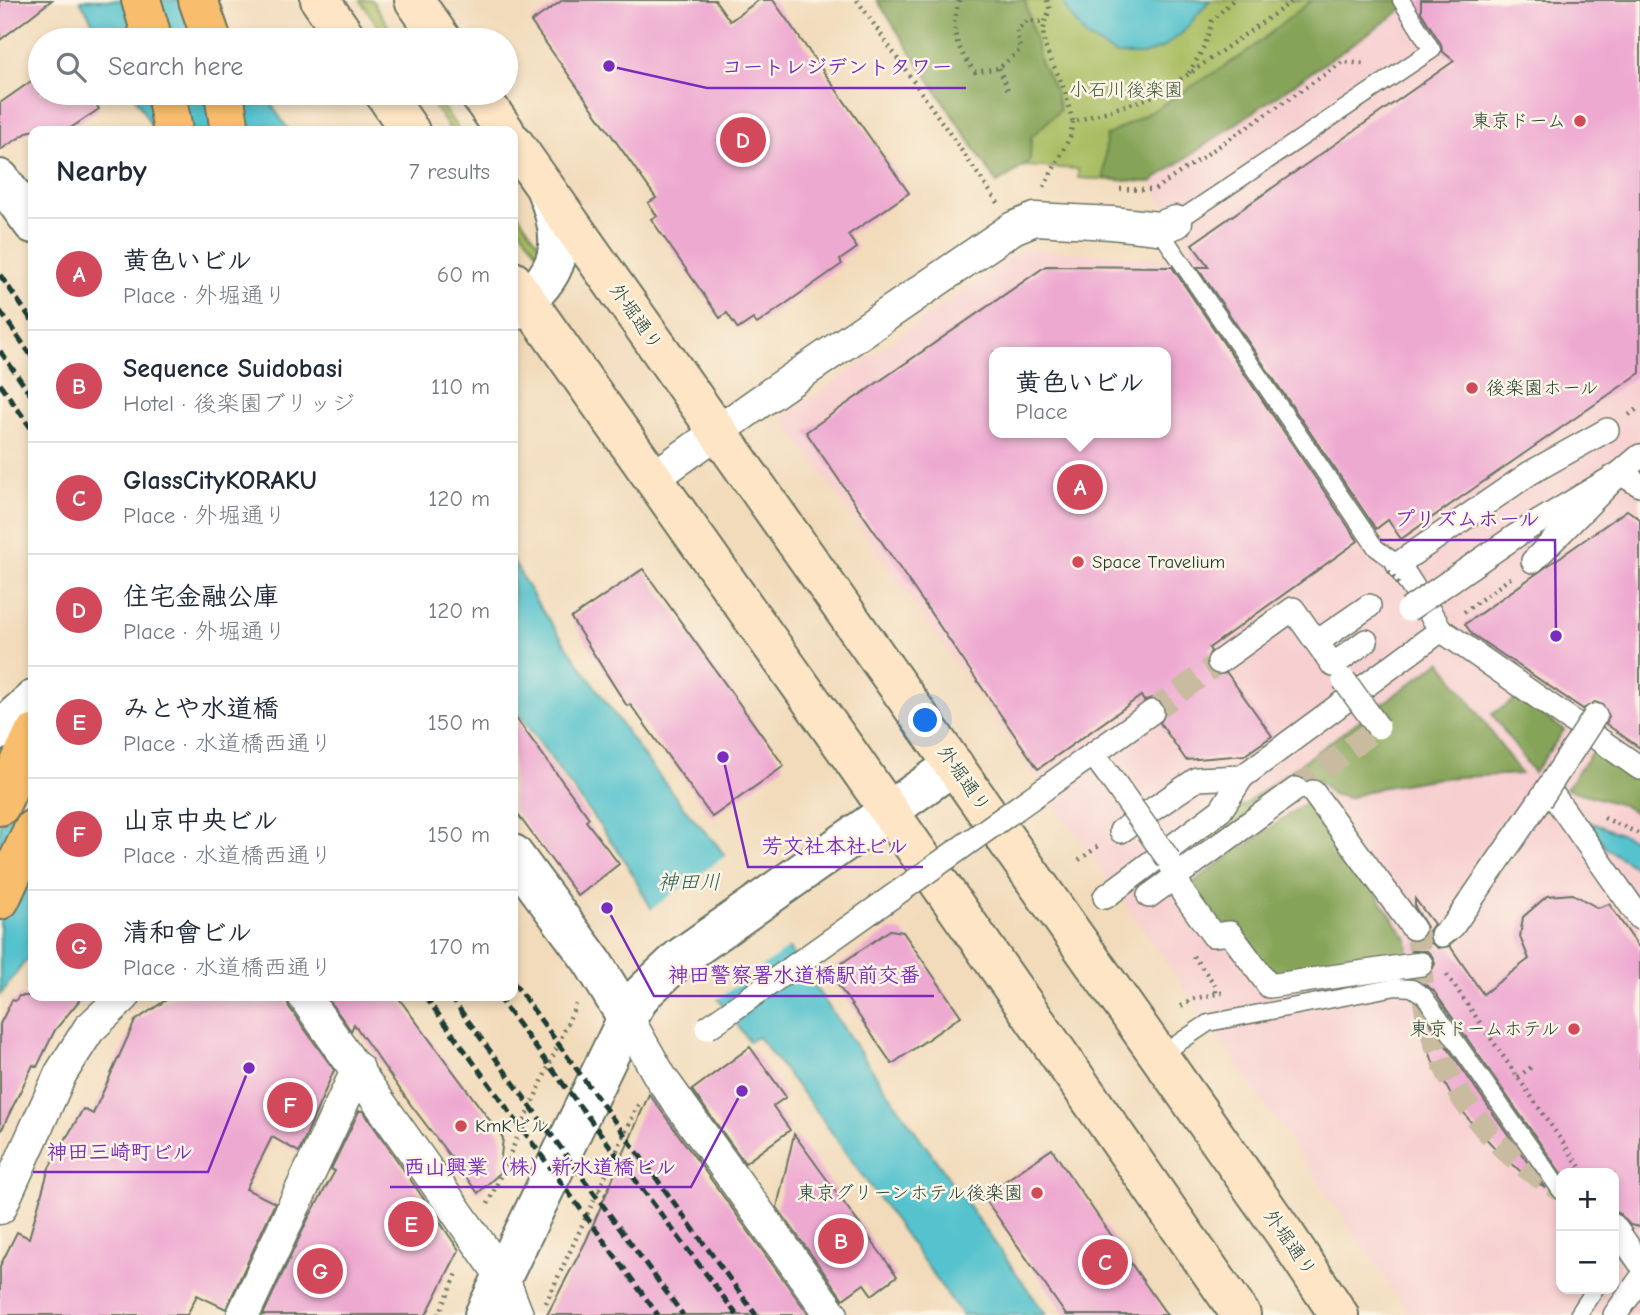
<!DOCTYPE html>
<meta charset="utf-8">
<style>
:root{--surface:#fff;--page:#f6f6f7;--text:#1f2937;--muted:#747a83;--line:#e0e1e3;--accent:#d1495b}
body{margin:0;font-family:"Comic Neue","Klee One",sans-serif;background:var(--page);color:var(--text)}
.controls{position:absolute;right:21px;bottom:21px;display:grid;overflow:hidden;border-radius:14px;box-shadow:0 4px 10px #0003}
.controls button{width:63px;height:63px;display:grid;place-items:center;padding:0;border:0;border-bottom:2px solid var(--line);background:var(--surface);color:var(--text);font:35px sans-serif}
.you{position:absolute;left:926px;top:721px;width:24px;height:24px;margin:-18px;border:5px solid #fff;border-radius:50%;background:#1a73e8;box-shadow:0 0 0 10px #1a73e833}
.badge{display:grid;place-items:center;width:46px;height:46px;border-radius:50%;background:var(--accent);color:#fff;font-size:23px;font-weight:700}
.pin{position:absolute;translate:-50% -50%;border:4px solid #fff;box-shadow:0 2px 7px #0006}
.popup{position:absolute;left:989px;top:347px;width:182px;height:91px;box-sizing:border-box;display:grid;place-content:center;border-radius:14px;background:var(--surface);filter:drop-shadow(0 2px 5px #0005);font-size:23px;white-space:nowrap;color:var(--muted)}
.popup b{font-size:26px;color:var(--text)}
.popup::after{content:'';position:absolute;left:50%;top:100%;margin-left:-14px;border:14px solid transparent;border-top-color:var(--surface)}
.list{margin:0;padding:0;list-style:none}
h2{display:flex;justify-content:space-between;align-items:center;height:91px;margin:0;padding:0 28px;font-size:30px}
h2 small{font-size:23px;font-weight:400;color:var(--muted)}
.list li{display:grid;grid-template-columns:46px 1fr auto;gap:21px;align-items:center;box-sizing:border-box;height:112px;padding:0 28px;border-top:2px solid var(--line)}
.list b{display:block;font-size:26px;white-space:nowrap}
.list p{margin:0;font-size:23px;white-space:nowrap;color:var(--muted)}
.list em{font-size:23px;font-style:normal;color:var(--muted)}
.icon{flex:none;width:38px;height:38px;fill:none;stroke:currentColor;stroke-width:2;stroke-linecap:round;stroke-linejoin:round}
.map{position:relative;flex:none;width:1640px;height:1315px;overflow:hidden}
.search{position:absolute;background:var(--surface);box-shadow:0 4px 10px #0003;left:28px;top:28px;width:490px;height:77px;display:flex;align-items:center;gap:18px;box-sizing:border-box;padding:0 24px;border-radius:38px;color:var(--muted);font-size:26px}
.panel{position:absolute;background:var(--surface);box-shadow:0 4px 10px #0003;left:28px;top:126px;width:490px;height:875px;border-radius:14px}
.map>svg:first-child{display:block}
</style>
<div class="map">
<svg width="1640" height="1315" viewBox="0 0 1640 1315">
<rect width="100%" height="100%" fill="#fcf5e5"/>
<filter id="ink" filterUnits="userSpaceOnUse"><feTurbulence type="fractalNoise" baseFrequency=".0143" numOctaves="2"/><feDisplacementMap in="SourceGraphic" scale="14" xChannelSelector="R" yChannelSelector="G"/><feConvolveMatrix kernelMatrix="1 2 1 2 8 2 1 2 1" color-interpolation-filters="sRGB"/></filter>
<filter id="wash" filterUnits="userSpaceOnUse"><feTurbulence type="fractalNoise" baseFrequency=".00686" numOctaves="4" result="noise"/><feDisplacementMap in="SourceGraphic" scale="28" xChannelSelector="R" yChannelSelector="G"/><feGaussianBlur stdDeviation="1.57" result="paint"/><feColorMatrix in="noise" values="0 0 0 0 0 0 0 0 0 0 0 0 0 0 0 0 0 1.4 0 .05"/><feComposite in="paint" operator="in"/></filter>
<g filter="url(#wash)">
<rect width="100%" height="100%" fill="#f2dbbb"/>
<path fill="#f7cfd0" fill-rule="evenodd" d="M1403,0H1640V1315H1410L1192,999L783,418L1023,248L1166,259L1192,245L1154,190L1151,182L1405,8ZM994,352H1166V433H994ZM1561,1173H1614V1289H1561Z"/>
<g fill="#a9bd62" stroke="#647d4b" stroke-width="2">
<polygon points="360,0 372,0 397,40 388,40"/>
<polygon points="877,0 1403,0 1151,182 1078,178 1078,169 1025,166 997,183"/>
<polygon points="425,93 432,93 460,131 451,131"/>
<polygon points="513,207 539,244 540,251 537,252 513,219"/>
</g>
<g fill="#86a458" stroke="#527046" stroke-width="2">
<polygon points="877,0 1025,0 1040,61 1055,91 1060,110 1031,137 1030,161 997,183"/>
<polygon points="1312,0 1403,0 1405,8 1151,182 1104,179 1106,136 1154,110 1244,54"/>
<polygon points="1441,661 1521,774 1439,778 1379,788 1349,798 1332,794 1319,780 1300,793 1228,829 1242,848 1311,799 1407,939 1409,962 1273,980 1215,928 1187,887 1235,852 1215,826"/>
<polygon points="1518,698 1564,730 1534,773 1492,714"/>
<polygon points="1594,749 1640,781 1640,815 1622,805 1566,789"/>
</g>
<g fill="#55c2cd" stroke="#3a8080" stroke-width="2">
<polygon points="80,0 203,0 230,40 103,40"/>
<polygon points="1064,0 1210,0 1183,32 1162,48 1143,55 1117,55 1086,37 1065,8"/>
<polygon points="133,93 264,93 289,131 154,131"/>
<polygon points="513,561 537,603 642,754 685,809 718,846 884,1087 1046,1315 962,1315 815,1109 758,1037 749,1041 651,908 626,862 513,706"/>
<polygon points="33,799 33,956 24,963 0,995 0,824"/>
<polygon points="1590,822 1640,842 1640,870 1606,848"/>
</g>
<polygon fill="#f2dbbb" points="728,854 791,946 715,1001 649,911"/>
<g id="blocks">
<g fill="#eea9d1" fill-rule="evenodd">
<polygon points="0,0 52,0 0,40"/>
<polygon points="563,0 715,0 730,21 759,0 773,0 909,193 848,235 857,248 840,260 842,264 757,324 753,319 738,329 727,313 720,318 651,219 657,216 648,203 656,198 531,22"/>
<polygon points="1421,0 1640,0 1640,373 1401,539 1388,520 1376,529 1197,267 1209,267 1192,244 1454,61 1442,51 1441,44 1421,12"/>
<polygon points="40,75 40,93 89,93 99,109 66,131 30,131 0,150 0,103"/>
<path d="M1046,266L1172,267L1358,541L1209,648L1211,651L1205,663L1207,670L1214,675L1227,673L1272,736L1245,755L1186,760L1160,723L1166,711L1163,703L1151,698L1144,701L1141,696L1038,769L806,432ZM994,352H1166V433H994Z"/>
<polygon points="1627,510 1640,519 1640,748 1606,724 1609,716 1603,705 1595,702 1583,709 1472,634 1465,624"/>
<polygon points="643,569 784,766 712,817 630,704 627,706 571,618"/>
<polygon points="513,714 589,818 586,821 619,864 578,896 513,808"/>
<polygon points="1573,894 1598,908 1609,904 1640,949 1640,1227 1630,1225 1620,1214 1614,1212 1614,1173 1561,1173 1433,990 1417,979 1430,975 1435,963 1432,956 1427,951 1411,951 1412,942 1422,939 1427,927 1415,907 1415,899 1434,924 1429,931 1431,943 1438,948 1450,946 1483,994 1529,959 1520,937 1523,917 1547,896"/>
<polygon points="890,930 903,932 961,1016 892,1064 829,972"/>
<polygon points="19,996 83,996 55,1030 37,1067 33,1065 0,1133 0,1024 12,1000 15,1001"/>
<polygon points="172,996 286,996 289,1007 334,1070 299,1152 272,1137 246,1189 275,1203 226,1309 197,1295 187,1315 0,1315 0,1266 17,1232 29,1238 49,1168 83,1109 93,1114 135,1021"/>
<polygon points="326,996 397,996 503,1138 499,1174 478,1193 411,1105 354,1024 351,1031"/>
<polygon points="1416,1004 1417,1004 1546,1189 1520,1171 1493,1146 1470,1121 1451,1095 1433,1062 1420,1025"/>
<polygon points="750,1047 786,1097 773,1106 790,1130 745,1163 692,1090"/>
<polygon points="649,1094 715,1185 809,1315 547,1315 586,1241"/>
<polygon points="359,1111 363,1111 459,1250 426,1315 263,1315 308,1219 335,1171 331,1169"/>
<polygon points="794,1134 897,1276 872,1295 864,1284 843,1299 777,1207"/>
<polygon points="1052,1149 1072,1179 1167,1315 1066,1315 983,1196"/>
</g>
</g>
</g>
<g filter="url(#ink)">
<use href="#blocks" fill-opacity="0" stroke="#697463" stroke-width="2"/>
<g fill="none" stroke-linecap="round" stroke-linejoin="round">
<g stroke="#c8bba0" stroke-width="23" stroke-dasharray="23 11" stroke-linecap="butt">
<polyline points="1152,712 1219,662"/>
<polyline points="1296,789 1378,727"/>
<path d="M1413,928L1418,936C1421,966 1422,998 1430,1027C1448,1094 1499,1157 1561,1190"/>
</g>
<defs>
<g id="service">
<polyline points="1176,222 1432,50 1401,0"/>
<polyline points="1158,228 1376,548 1398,564"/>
<polyline points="1159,1056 1208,1023 1396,987 1412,988 1424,996 1561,1191"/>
<polyline points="1578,1315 1595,1289"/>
</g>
<g id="pedestrian">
<polyline points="1607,430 1530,473 1398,564 1441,630 1640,768"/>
<polyline points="1533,561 1620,473 1640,456"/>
<polyline points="1443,586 1517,535 1620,473 1640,485"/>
<polyline points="1317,642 1369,606"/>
<polyline points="1219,662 1293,609 1333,665 1366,641"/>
<polyline points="1093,754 1116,785"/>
<polyline points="1548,788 1640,918"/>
<polyline points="1044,789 1152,712"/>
<polyline points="1313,792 1413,928"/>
<polyline points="1121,831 1197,779 1242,777 1441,630"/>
<polyline points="1169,860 1183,893 1213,935 1230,933 1269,986 1421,964"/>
<polyline points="1149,896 1296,789"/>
<polyline points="1105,897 1221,810 1242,777"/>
<polyline points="1442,935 1453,926 1540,800"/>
<polyline points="1614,1226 1640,1263"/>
<polyline points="1615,1315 1640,1280"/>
</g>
<g id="minor">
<polyline points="653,478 758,403 1013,228 1035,219 1112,223 1158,228 1176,222"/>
<polyline points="304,996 502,1276 517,1315"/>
<polyline points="627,1018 661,1078 832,1315"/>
<polyline points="0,1208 61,1073 89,1029 124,996"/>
<polyline points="243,1315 358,1069"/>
</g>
<g id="tertiary">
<polyline points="0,179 33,224"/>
<path d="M513,311C561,274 569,246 546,190"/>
<polyline points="0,730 33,700"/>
<polyline points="513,854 592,961 627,1018"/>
<polyline points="484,1315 627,1018 642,994 680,958 954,765"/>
</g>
<g id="secondary">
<polyline points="320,0 348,40"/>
<polyline points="414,0 442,40"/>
<polyline points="384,93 410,131"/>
<polyline points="478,93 505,131"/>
<polyline points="513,142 1285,1234 1339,1315"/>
<polyline points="513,281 847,751 1241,1315"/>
</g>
<g id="motorway">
<polyline points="141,0 153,40"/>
<polyline points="198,0 212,40"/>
<polyline points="166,93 173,131"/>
<polyline points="224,93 230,131"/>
<polyline points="0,806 33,735"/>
<polyline points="0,900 33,829"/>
</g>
</defs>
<use href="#service" stroke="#697463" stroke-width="19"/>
<use href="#pedestrian" stroke="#697463" stroke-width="26"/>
<use href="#minor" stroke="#697463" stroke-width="35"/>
<use href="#tertiary" stroke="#697463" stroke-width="42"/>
<use href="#secondary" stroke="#697463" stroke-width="42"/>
<use href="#motorway" stroke="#697463" stroke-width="42"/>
<g stroke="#697463" stroke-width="4.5" stroke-dasharray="2 5" stroke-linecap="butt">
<polyline points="857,0 998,203"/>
<path d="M959,0C951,34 954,43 975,72L999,68L1020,50L1017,30L1027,21L1044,22"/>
<path d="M1047,0L1050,10C1034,41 1051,56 1062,84C1067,96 1069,109 1073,122L1149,98L1189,74L1294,0"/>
<polyline points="999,68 1008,90"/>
<polyline points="1189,73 1205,45 1212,21 1233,0"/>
<polyline points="1044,187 1070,137 1073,122"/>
<polyline points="1120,189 1154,190 1343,62 1366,64"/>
<polyline points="1629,415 1640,407"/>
<polyline points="1464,612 1513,576"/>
<polyline points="1604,818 1640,834"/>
<polyline points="1079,860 1100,845"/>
<polyline points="1193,956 1216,986 1216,993"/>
<polyline points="1447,975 1584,1173"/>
<polyline points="1181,1006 1192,999 1226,992"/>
<polyline points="1518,1077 1534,1065"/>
<polyline points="598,1190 606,1195"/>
<polyline points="488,1204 576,1004"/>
<polyline points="546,1303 640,1101"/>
<polyline points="439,1315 458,1271"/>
</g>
<use href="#service" stroke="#fff" stroke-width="16"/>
<use href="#pedestrian" stroke="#fff" stroke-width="23"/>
<use href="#minor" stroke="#fff" stroke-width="32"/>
<use href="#tertiary" stroke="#fff" stroke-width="38"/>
<use href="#secondary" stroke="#fde5c5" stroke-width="38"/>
<use href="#motorway" stroke="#f9be6d" stroke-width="38"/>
<g stroke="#1f3d34" stroke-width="5" stroke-dasharray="10 5" stroke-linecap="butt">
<polyline points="0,275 33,322"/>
<polyline points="0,311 33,358"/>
<polyline points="0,351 33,398"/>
<polyline points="0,384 33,431"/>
<polyline points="513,982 756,1315"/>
<polyline points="425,996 658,1315"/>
<polyline points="450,996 683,1315"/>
<polyline points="497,996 737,1315"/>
</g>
<defs>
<g id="pedestrian-bridge">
<polyline points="1408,610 1443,586"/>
<polyline points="1344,680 1378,727"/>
<polyline points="1116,785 1169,860"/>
<polyline points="1540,800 1595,716"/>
<polyline points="707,1028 1044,789"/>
</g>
</defs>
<use href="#pedestrian-bridge" stroke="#697463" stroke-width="26" stroke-linecap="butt"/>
<polyline stroke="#697463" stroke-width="4.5" stroke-dasharray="2 5" stroke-linecap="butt" points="1389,571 1399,585"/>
<use href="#pedestrian-bridge" stroke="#fff" stroke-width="23"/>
</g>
</g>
<g fill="#d1495b" stroke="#fcf5e5" stroke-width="2.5">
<circle cx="1580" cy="121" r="7"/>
<circle cx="1472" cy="388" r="7"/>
<circle cx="1078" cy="562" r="7"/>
<circle cx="1574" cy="1029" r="7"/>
<circle cx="461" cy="1126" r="7"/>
<circle cx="1037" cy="1193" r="7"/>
</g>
<g text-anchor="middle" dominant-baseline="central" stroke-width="5" stroke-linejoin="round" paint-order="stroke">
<g font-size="19" fill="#425d40" stroke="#fcf5e5">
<text x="1126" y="90">小石川後楽園</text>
</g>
<g font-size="19" fill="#1f3d34" stroke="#fcf5e5" text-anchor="end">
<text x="1566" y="121">東京ドーム</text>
<text x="1486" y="388" text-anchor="start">後楽園ホール</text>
<text x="1092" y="562" text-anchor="start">Space Travelium</text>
<text x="1560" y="1029">東京ドームホテル</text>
<text x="475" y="1126" text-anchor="start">KmKビル</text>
<text x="1023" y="1193">東京グリーンホテル後楽園</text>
</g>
<g font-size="19" fill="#1f3d34" stroke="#fcf5e5">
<text transform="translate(636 317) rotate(55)">外堀通り</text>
<text transform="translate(964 779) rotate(55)">外堀通り</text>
<text transform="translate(1290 1243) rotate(55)">外堀通り</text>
</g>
<g font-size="21" font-style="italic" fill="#2c5e5a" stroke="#fcf5e5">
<text x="689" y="882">神田川</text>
</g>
</g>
<path fill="none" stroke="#7b2cbf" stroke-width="2.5" d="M609 66L707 88H966M1556 636L1555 540H1380M723 757L748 867H923M607 908L654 996H934M249 1068L208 1172H33M742 1091L691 1187H390"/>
<g fill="#7b2cbf" stroke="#fcf5e5" stroke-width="2.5">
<circle cx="609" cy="66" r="7"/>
<circle cx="1556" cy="636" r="7"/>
<circle cx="723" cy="757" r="7"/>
<circle cx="607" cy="908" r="7"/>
<circle cx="249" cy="1068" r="7"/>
<circle cx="742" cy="1091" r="7"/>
</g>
<g font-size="21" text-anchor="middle" font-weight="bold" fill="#7b2cbf" stroke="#fcf5e5" stroke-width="5" stroke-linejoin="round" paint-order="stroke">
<text x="837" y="74">コートレジデントタワー</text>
<text x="1467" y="526">プリズムホール</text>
<text x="835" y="853">芳文社本社ビル</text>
<text x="794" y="982">神田警察署水道橋駅前交番</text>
<text x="120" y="1159">神田三崎町ビル</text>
<text x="540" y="1174">西山興業（株）新水道橋ビル</text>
</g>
</svg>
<div class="controls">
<button>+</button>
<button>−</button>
</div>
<div class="you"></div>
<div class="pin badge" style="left:1080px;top:487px">A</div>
<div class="popup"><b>黄色いビル</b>Place</div>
<div class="pin badge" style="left:841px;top:1241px">B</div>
<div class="pin badge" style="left:1105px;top:1262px">C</div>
<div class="pin badge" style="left:743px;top:140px">D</div>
<div class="pin badge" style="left:411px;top:1224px">E</div>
<div class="pin badge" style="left:290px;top:1105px">F</div>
<div class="pin badge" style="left:320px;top:1271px">G</div>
<div class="search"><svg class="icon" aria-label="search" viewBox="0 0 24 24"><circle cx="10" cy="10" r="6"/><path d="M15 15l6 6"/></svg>Search here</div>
<section class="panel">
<h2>Nearby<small>7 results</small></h2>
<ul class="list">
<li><span class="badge">A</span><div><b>黄色いビル</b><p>Place · 外堀通り</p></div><em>60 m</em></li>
<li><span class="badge">B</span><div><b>Sequence Suidobasi</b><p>Hotel · 後楽園ブリッジ</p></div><em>110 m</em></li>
<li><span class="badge">C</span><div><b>GlassCityKORAKU</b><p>Place · 外堀通り</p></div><em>120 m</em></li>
<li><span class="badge">D</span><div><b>住宅金融公庫</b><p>Place · 外堀通り</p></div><em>120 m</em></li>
<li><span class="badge">E</span><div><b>みとや水道橋</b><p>Place · 水道橋西通り</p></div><em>150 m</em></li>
<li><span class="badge">F</span><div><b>山京中央ビル</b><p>Place · 水道橋西通り</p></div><em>150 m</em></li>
<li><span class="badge">G</span><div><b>清和會ビル</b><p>Place · 水道橋西通り</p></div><em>170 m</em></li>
</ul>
</section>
</div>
